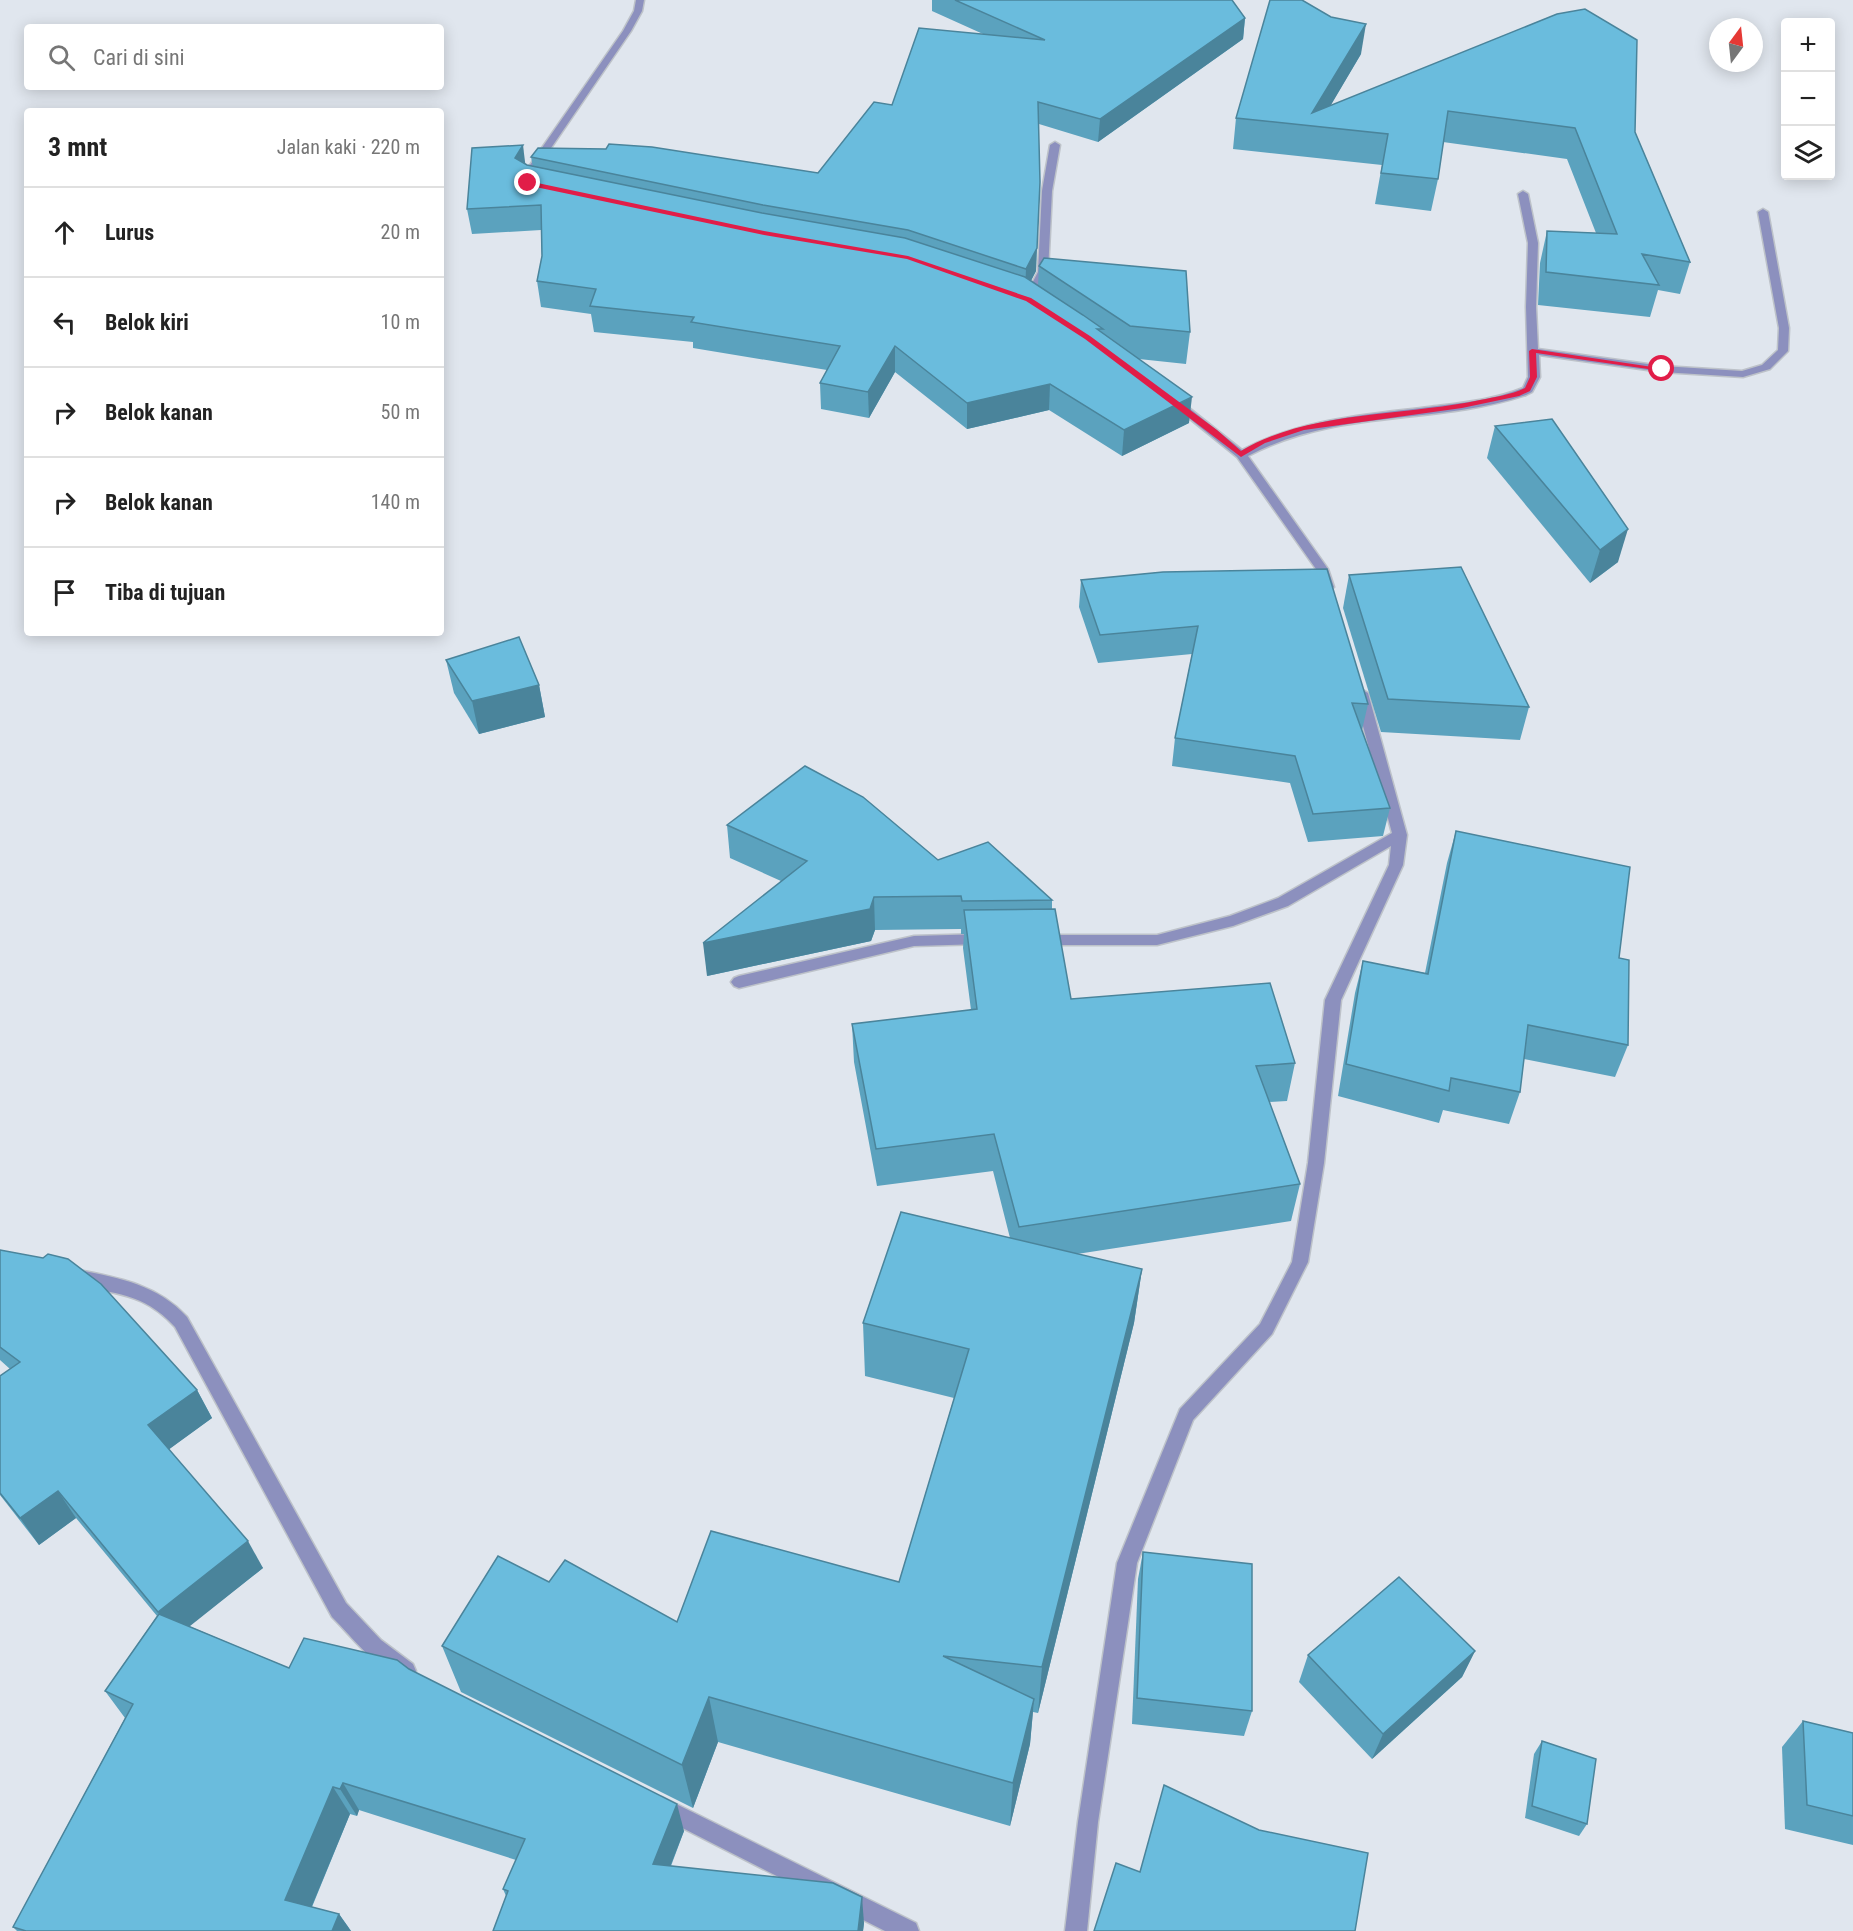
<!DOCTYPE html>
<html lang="id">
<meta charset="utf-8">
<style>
:root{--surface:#fff;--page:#f2f2f2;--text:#222;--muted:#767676;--line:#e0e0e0}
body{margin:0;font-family:"Roboto Condensed",sans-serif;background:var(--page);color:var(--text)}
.controls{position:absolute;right:18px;top:18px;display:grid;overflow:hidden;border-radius:6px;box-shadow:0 3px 15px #0003}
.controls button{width:54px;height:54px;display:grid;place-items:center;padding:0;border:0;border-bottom:2px solid var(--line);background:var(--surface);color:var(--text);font:30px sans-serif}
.compass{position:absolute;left:1709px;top:18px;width:54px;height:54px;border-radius:50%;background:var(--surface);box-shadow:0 3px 15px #0003;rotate:15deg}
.stop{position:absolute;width:18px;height:18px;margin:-14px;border:4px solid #e11d48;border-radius:50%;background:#fff}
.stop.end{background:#e11d48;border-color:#fff;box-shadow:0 2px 6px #0008}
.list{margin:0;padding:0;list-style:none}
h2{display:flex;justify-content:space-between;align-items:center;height:78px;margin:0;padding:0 24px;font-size:26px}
h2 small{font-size:20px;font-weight:400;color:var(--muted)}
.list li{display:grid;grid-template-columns:39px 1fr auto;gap:18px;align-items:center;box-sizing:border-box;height:90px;padding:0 24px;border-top:2px solid var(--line)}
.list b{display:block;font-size:22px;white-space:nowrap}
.list em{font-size:20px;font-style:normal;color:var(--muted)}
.icon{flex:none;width:33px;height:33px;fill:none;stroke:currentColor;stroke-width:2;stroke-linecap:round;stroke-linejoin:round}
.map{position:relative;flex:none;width:1853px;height:1931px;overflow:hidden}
.search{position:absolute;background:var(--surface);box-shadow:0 3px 15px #0003;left:24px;top:24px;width:420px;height:66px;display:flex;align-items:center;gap:15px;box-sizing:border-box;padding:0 21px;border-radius:6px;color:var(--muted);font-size:22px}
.panel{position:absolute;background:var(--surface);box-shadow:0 3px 15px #0003;left:24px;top:108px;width:420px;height:528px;border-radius:6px}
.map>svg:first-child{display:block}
</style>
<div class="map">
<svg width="1853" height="1931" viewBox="0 0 1853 1931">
<rect width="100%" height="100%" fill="#e0e6ee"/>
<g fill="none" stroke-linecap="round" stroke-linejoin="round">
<defs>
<g id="street">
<polygon points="636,0 644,0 642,11 631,31 538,167 532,167 530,165 623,31 634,11"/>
<polygon points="1055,142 1060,145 1052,191 1048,272 1034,299 1029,302 1024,299 1038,272 1042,191 1050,145"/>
<path d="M1523,191L1528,194L1538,243L1536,307L1538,349L1662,366L1742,371L1762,365L1778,350L1779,328L1758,212L1763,209L1768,212L1789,328L1788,351L1770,369L1743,377L1662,372L1539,355L1540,377L1532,392L1526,395C1432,426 1339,408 1248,456L1328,569L1334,587L1328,591L1324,590L1316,569L1237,457L1169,402L1175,399L1179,400L1242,450C1301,419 1364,415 1429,407C1460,403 1494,400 1523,388L1528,377L1526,307L1528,243L1518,194Z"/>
<polygon points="1361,689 1368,693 1407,835 1403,865 1341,1000 1324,1163 1308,1262 1272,1334 1193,1420 1137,1563 1098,1822 1087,1931 1065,1931 1078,1822 1117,1563 1180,1409 1260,1324 1292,1262 1308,1163 1325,1000 1389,865 1391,846 1288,906 1233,926 1157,945 1043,945 1038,944 1036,940 1038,936 1043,935 1157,935 1230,916 1278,898 1392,833 1354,693"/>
<polygon points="983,934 988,935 990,939 988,943 983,944 914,946 739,988 734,986 731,982 734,978 739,976 914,936"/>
<path d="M79,1270C120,1278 158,1285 187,1317L346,1603L381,1640L413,1664L416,1671L413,1678L406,1681C376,1669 354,1639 332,1617L175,1327C141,1290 116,1297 73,1282L70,1277L73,1272Z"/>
<polygon points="662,1797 916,1923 919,1931 885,1931 655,1814 652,1807 655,1800"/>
</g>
</defs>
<use href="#street" stroke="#bdc2c9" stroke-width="3"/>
<use href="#street" fill="#8c90be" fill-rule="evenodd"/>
</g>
<g fill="#5ba2be">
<polygon points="932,0 1232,0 1245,18 1243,39 1098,142 1039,124 1036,271 1031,281 1038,286 1039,266 1190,332 1186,364 1139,359 1189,423 1122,456 1049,410 967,429 895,372 869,418 821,409 820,383 827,370 693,348 693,342 594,332 591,314 541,307 537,281 542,256 541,230 472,234 467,209 526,165 533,167 531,157 818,173 892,105 983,34 932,11"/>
<polygon points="1557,14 1635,132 1690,262 1680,294 1658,290 1650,317 1538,305 1540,263 1547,231 1596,233 1567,159 1443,142 1438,179 1431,211 1375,204 1382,165 1233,149 1236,118 1361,54 1330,106"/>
<polygon points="1495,426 1618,562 1590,583 1487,458"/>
<polygon points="1163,572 1368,704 1362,730 1390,808 1383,836 1308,842 1290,783 1172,766 1175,738 1192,654 1098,663 1079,607 1081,580"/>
<polygon points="1349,575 1529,707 1520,740 1381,732 1343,608"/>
<polygon points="446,660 539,685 545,717 479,734 454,693"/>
<polygon points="727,825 938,860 1052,900 1052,909 1071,999 1295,1063 1287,1101 1269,1102 1300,1184 1291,1221 1077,1254 1142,1269 1134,1323 1038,1713 1033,1712 1030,1744 1010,1826 718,1742 693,1808 461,1692 442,1646 549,1582 677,1622 899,1582 954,1398 865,1376 863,1323 1010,1238 993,1171 877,1186 854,1062 852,1024 971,1010 963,948 964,934 961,934 961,929 875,930 871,941 707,976 781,881 730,858"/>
<polygon points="1456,831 1619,958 1628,1045 1615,1077 1524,1059 1520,1092 1509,1124 1443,1110 1439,1123 1338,1096 1355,993 1363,961 1425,973 1447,863"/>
<polygon points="0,1250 197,1390 212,1418 169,1449 263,1568 189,1626 289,1668 409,1669 684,1831 671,1866 864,1923 863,1931 493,1931 506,1896 503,1889 516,1860 359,1810 357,1816 350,1814 312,1907 339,1914 351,1931 17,1931 13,1927 125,1718 105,1691 157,1616 76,1518 39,1545 0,1495 0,1376 10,1369 0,1360"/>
<polygon points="1143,1552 1252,1711 1244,1736 1132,1724 1138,1579"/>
<polygon points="1475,1651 1462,1677 1372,1759 1299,1682 1308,1655"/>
<polygon points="1803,1721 1853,1733 1853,1845 1785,1829 1782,1747"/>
<polygon points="1542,1741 1587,1824 1579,1836 1525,1818 1534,1754"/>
</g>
<g fill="#4a849b">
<polygon points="1245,18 1243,39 1098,142 1100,119"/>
<polygon points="1366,24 1361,54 1318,127 1312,113"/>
<polygon points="523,145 526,170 515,158"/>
<polygon points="1040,182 1036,271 1025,292 1026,269"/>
<polygon points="895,346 895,372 869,418 868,392"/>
<polygon points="1050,384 1049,410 967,429 967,403"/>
<polygon points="1192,397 1189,423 1122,456 1124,430"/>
<polygon points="1628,529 1618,562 1590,583 1600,550"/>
<polygon points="539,685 545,717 479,734 472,701"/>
<polygon points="874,897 875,930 871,941 707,976 703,943"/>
<polygon points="1142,1269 1134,1323 1038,1713 1042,1667"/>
<polygon points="197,1390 212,1418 164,1453 148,1425"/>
<polygon points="58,1491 76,1518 39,1545 20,1518"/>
<polygon points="248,1541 263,1568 175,1638 158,1612"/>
<polygon points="1475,1651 1462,1677 1372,1759 1383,1734"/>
<polygon points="709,1697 718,1742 693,1808 682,1765"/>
<polygon points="1034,1699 1030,1744 1010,1826 1013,1783"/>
<polygon points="343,1783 359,1810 357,1816 340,1789"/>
<polygon points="333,1787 350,1814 304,1925 285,1900"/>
<polygon points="677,1804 684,1831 661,1890 653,1864"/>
<polygon points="862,1897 864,1923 863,1931 858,1931"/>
<polygon points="339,1914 351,1931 332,1931"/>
</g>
<g fill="#6abcdd" stroke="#4a849b" stroke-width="1.5">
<polygon points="955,0 1232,0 1245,18 1100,119 1038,102 1040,182 1037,248 1026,269 908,230 763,205 531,157 538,148 606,149 609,144 652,147 818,173 874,102 892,105 919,28 1045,40"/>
<polygon points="1270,0 1302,0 1331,17 1366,24 1312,113 1557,14 1585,9 1637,40 1635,132 1690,262 1642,254 1659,285 1546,272 1547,231 1617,234 1575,128 1448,111 1438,179 1381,173 1388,134 1236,118"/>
<polygon points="523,145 515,158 527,165 762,213 905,238 1025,277 1083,315 1103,329 1097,329 1192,397 1124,430 1050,384 967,403 895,346 868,392 820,383 840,346 691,322 694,317 590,306 596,289 537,281 542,256 541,205 467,209 472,148"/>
<polygon points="1044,258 1186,271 1190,332 1130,326 1039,266"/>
<polygon points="1552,419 1628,529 1600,550 1495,426"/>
<polygon points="1461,567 1529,707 1388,699 1349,575"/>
<polygon points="1327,569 1368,704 1352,703 1390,808 1313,814 1295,756 1175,738 1198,626 1100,635 1081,580 1163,572"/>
<polygon points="519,637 539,685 472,701 446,660"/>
<polygon points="805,766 863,797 938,860 988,842 1052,900 962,901 961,896 874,897 870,909 703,943 807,861 727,825"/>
<polygon points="1456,831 1630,867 1619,958 1629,960 1628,1045 1528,1025 1520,1092 1451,1078 1449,1091 1346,1064 1363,961 1428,974"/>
<polygon points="1055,909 1071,999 1270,983 1295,1063 1256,1066 1300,1184 1019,1227 994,1134 876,1149 852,1024 977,1009 964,910"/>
<polygon points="901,1212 1142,1269 1042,1667 943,1656 1034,1699 1013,1783 709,1697 682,1765 442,1646 498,1556 549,1582 565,1560 677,1622 711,1531 899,1582 969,1349 863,1323"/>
<polygon points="0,1250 43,1258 48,1254 68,1259 101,1284 197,1390 148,1425 248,1541 158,1612 58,1491 20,1518 0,1493 0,1376 20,1362 0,1347"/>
<polygon points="1143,1552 1252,1564 1252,1711 1137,1698"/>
<polygon points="1399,1577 1475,1651 1383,1734 1308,1655"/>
<polygon points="159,1614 289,1668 304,1638 397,1660 409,1669 677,1804 653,1864 833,1883 862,1897 858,1931 493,1931 508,1891 503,1889 525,1839 343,1783 340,1789 333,1787 285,1900 339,1914 332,1931 26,1931 13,1927 133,1704 105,1691"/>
<polygon points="1803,1721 1853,1733 1853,1816 1807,1805"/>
<polygon points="1542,1741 1596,1759 1587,1824 1532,1806"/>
<polygon points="1164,1785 1259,1830 1368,1853 1355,1931 1094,1931 1116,1863 1140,1872"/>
</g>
<path fill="#e11d48" d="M528,181L764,231L908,256L1031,298L1090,336L1217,430L1241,451C1306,411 1405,416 1480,400C1495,397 1510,395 1525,388L1530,377L1529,351L1532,349L1666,369L1662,371L1536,353L1537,377L1530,391L1519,396L1462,408L1304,430L1265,443L1241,457L1085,339L1026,301L907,259L764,235L526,185Z"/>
</svg>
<div class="controls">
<button>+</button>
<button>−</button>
<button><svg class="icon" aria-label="layers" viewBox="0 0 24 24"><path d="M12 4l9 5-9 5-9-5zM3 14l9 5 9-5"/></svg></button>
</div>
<svg class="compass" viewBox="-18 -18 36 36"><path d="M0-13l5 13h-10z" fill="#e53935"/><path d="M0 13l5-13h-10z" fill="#767676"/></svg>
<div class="stop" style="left:1662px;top:369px"></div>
<div class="stop end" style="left:528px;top:183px"></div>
<div class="search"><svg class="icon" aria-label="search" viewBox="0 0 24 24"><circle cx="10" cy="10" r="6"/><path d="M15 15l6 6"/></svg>Cari di sini</div>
<section class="panel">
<h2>3 mnt<small>Jalan kaki · 220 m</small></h2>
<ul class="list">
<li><svg class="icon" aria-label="ahead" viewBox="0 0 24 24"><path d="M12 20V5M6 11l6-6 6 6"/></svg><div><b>Lurus</b></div><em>20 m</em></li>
<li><svg class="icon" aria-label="left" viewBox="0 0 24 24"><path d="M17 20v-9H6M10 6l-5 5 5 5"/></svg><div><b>Belok kiri</b></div><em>10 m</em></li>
<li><svg class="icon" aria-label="right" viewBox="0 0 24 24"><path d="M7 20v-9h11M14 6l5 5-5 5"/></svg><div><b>Belok kanan</b></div><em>50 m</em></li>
<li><svg class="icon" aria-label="right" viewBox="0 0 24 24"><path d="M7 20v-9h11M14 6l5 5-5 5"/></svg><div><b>Belok kanan</b></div><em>140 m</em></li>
<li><svg class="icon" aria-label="arrive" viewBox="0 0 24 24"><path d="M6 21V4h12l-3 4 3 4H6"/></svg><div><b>Tiba di tujuan</b></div></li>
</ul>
</section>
</div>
